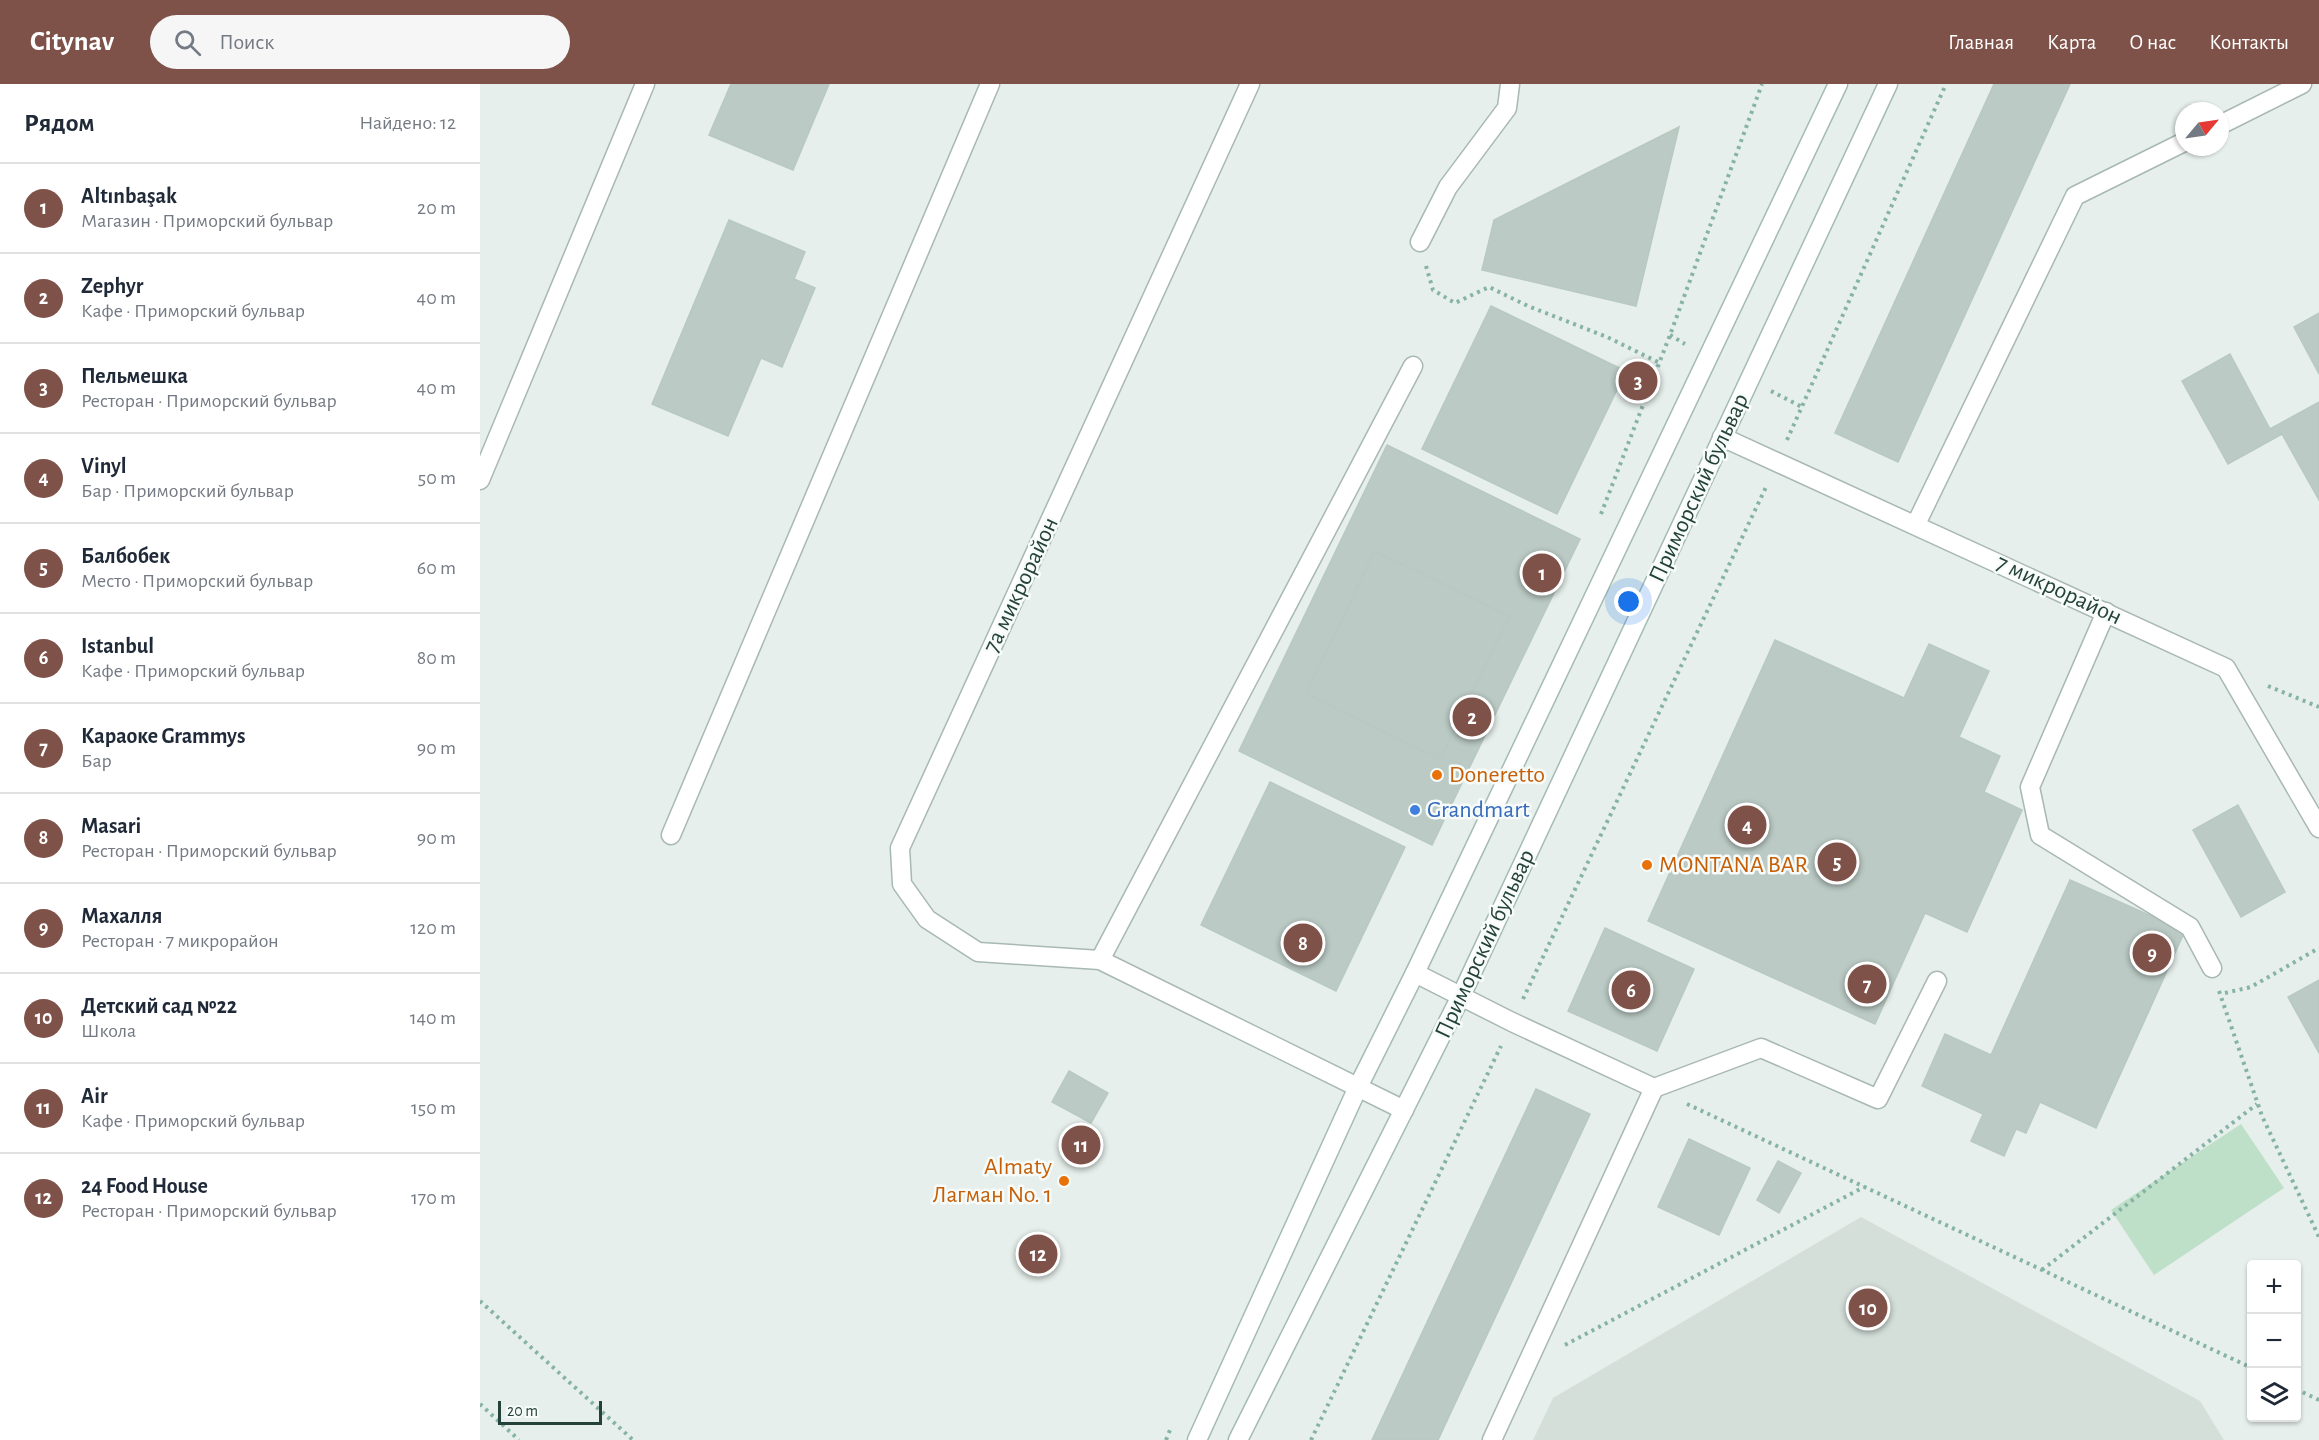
<!DOCTYPE html>
<html lang="ru">
<meta charset="utf-8">
<style>
:root{--surface:#fff;--page:#f6f6f7;--text:#1f2937;--muted:#747a83;--line:#e0e1e3;--accent:#7f5249}
body{margin:0;font-family:"Alegreya Sans",sans-serif;background:var(--page);color:var(--text)}
.controls{position:absolute;right:18px;bottom:18px;display:grid;overflow:hidden;border-radius:6px;box-shadow:0 2px 4px #0004}
.controls button{width:54px;height:54px;display:grid;place-items:center;padding:0;border:0;border-bottom:2px solid var(--line);background:var(--surface);color:var(--text);font:30px sans-serif}
.compass{position:absolute;left:1695px;top:18px;width:54px;height:54px;border-radius:50%;background:var(--surface);box-shadow:0 2px 4px #0004;rotate:61deg}
.scale{position:absolute;left:18px;bottom:15px;width:104px;box-sizing:border-box;padding-left:6px;border:3px solid #24423a;border-top:0;font-size:16px;line-height:21px;white-space:nowrap;color:#24423a;-webkit-text-stroke:4px #f7fbf9;paint-order:stroke}
.you{position:absolute;left:1149px;top:518px;width:21px;height:21px;margin:-15px;border:4px solid #fff;border-radius:50%;background:#1a73e8;box-shadow:0 0 0 9px #1a73e833}
.badge{display:grid;place-items:center;width:39px;height:39px;border-radius:50%;background:var(--accent);color:#fff;font-size:20px;font-weight:700}
.pin{position:absolute;translate:-50% -50%;border:3px solid #fff;box-shadow:0 2px 6px #0006}
.list{margin:0;padding:0;list-style:none}
h2{display:flex;justify-content:space-between;align-items:center;height:78px;margin:0;padding:0 24px;font-size:26px}
h2 small{font-size:20px;font-weight:400;color:var(--muted)}
.list li{display:grid;grid-template-columns:39px 1fr auto;gap:18px;align-items:center;box-sizing:border-box;height:90px;padding:0 24px;border-top:2px solid var(--line)}
.list b{display:block;font-size:22px;white-space:nowrap}
.list p{margin:0;font-size:20px;white-space:nowrap;color:var(--muted)}
.list em{font-size:20px;font-style:normal;color:var(--muted)}
.icon{flex:none;width:33px;height:33px;fill:none;stroke:currentColor;stroke-width:2;stroke-linecap:round;stroke-linejoin:round}
.map{position:relative;flex:none;width:1839px;height:1356px;overflow:hidden}
header{display:flex;align-items:center;gap:36px;box-sizing:border-box;height:84px;padding:0 30px;background:var(--accent);color:#fff}
header strong{font-size:28px}
nav{display:flex;gap:33px;margin-inline-start:auto;font-size:21px}
.search{width:420px;height:54px;background:var(--page);display:flex;align-items:center;gap:15px;box-sizing:border-box;padding:0 21px;border-radius:33px;color:var(--muted);font-size:22px}
main{display:flex}
aside{flex:1;background:var(--surface)}
.map>svg:first-child{display:block}
</style>
<header>
<strong>Citynav</strong>
<div class="search"><svg class="icon" aria-label="search" viewBox="0 0 24 24"><circle cx="10" cy="10" r="6"/><path d="M15 15l6 6"/></svg>Поиск</div>
<nav><a>Главная</a><a>Карта</a><a>О нас</a><a>Контакты</a></nav>
</header>
<main>
<aside>
<h2>Рядом<small>Найдено: 12</small></h2>
<ul class="list">
<li><span class="badge">1</span><div><b>Altınbaşak</b><p>Магазин · Приморский бульвар</p></div><em>20 m</em></li>
<li><span class="badge">2</span><div><b>Zephyr</b><p>Кафе · Приморский бульвар</p></div><em>40 m</em></li>
<li><span class="badge">3</span><div><b>Пельмешка</b><p>Ресторан · Приморский бульвар</p></div><em>40 m</em></li>
<li><span class="badge">4</span><div><b>Vinyl</b><p>Бар · Приморский бульвар</p></div><em>50 m</em></li>
<li><span class="badge">5</span><div><b>Балбобек</b><p>Место · Приморский бульвар</p></div><em>60 m</em></li>
<li><span class="badge">6</span><div><b>Istanbul</b><p>Кафе · Приморский бульвар</p></div><em>80 m</em></li>
<li><span class="badge">7</span><div><b>Караоке Grammys</b><p>Бар</p></div><em>90 m</em></li>
<li><span class="badge">8</span><div><b>Masari</b><p>Ресторан · Приморский бульвар</p></div><em>90 m</em></li>
<li><span class="badge">9</span><div><b>Махалля</b><p>Ресторан · 7 микрорайон</p></div><em>120 m</em></li>
<li><span class="badge">10</span><div><b>Детский сад №22</b><p>Школа</p></div><em>140 m</em></li>
<li><span class="badge">11</span><div><b>Air</b><p>Кафе · Приморский бульвар</p></div><em>150 m</em></li>
<li><span class="badge">12</span><div><b>24 Food House</b><p>Ресторан · Приморский бульвар</p></div><em>170 m</em></li>
</ul>
</aside>
<div class="map">
<svg width="1839" height="1356" viewBox="0 0 1839 1356">
<rect width="100%" height="100%" fill="#e6efeb"/>
<polygon fill="#d4dfda" points="1381,1133 1720,1317 1744,1356 1053,1356 1073,1314"/>
<polygon fill="#bfe0c8" points="1761,1040 1804,1104 1674,1191 1631,1126"/>
<g fill="#bbcac4" stroke="#b8c9c2" stroke-width="1.5">
<polygon points="251,0 349,0 313,86 229,51"/>
<polygon points="1514,0 1590,0 1418,378 1355,349"/>
<polygon points="1199,43 1156,222 1002,186 1014,136"/>
<polygon points="249,136 325,168 314,195 335,204 302,283 281,274 248,352 172,320"/>
<polygon points="1011,222 1146,287 1077,430 942,365"/>
<polygon points="1839,229 1839,290 1814,243"/>
<polygon points="1750,270 1790,345 1839,318 1839,416 1802,350 1748,380 1702,297"/>
<polygon points="907,361 1100,455 952,761 759,667"/>
<polygon points="895,467 1029,532 960,675 826,610"/>
<polygon points="1295,556 1424,614 1449,560 1509,587 1479,653 1520,672 1504,708 1542,726 1487,848 1445,829 1395,940 1168,837"/>
<polygon points="790,698 925,763 856,907 721,841"/>
<polygon points="1758,721 1805,808 1761,833 1713,746"/>
<polygon points="1590,796 1705,847 1616,1044 1560,1018 1546,1049 1536,1045 1524,1072 1491,1057 1503,1030 1442,1002 1465,950 1511,971"/>
<polygon points="1125,844 1214,885 1177,967 1088,927"/>
<polygon points="1839,896 1839,969 1808,913"/>
<polygon points="589,987 628,1009 611,1039 572,1018"/>
<polygon points="1056,1005 1110,1030 958,1356 892,1356"/>
<polygon points="1209,1055 1270,1084 1239,1151 1178,1123"/>
<polygon points="1298,1077 1321,1089 1299,1129 1277,1116"/>
</g>
<g fill="none" stroke-linecap="round" stroke-linejoin="round">
<defs>
<g id="lane">
<polyline points="770,0 420,764 422,800 447,835 498,868 620,876 924,1026"/>
<polyline points="1740,41 1822,0"/>
<polyline points="940,158 968,103 1027,24 1030,0"/>
<polyline points="1436,440 1595,112 1704,58"/>
<polyline points="1626,528 1550,703 1560,751 1710,843 1732,884"/>
<polyline points="191,751 510,0"/>
<polyline points="620,876 933,282"/>
<polyline points="935,889 1032,938 1174,1004 1012,1356"/>
<polyline points="1174,1004 1281,964 1398,1015 1457,897"/>
</g>
<g id="street">
<polyline points="1242,353 1746,584 1839,744"/>
<polyline points="0,396 165,0"/>
</g>
<g id="secondary">
<polyline points="717,1356 878,1003 935,889 1358,0"/>
<polyline points="758,1356 981,912 1408,0"/>
</g>
</defs>
<use href="#lane" stroke="#a8b8b2" stroke-width="21"/>
<use href="#street" stroke="#a8b8b2" stroke-width="21"/>
<use href="#secondary" stroke="#a4bbb3" stroke-width="21"/>
<g stroke="#86b3a5" stroke-width="4" stroke-dasharray="3 4.5" stroke-linecap="butt">
<polyline points="946,182 953,206 975,219 1009,203 1048,222 1127,253 1180,279"/>
<polyline points="1190,251 1205,260"/>
<polyline points="1291,307 1322,323"/>
<polyline points="1307,356 1466,0"/>
<polyline points="1121,430 1190,251 1282,0"/>
<polyline points="1788,602 1839,623"/>
<polyline points="1739,907 1782,1032 1839,1153"/>
<polyline points="1745,909 1771,903 1839,864"/>
<polyline points="1043,915 1287,401"/>
<polyline points="1207,1020 1772,1284"/>
<polyline points="1562,1186 1777,1020"/>
<polyline points="0,1217 153,1356"/>
<polyline points="1085,1261 1384,1103"/>
<polyline points="1816,1305 1839,1316"/>
<polyline points="0,1320 39,1356"/>
<polyline points="686,1356 690,1346"/>
<polyline points="831,1356 1021,962"/>
</g>
<use href="#lane" stroke="#fff" stroke-width="18"/>
<use href="#street" stroke="#fff" stroke-width="18"/>
<use href="#secondary" stroke="#fff" stroke-width="18"/>
</g>
<g fill="#e8710a" stroke="#f7fbf9" stroke-width="2">
<circle cx="957" cy="691" r="6"/>
<circle cx="1167" cy="781" r="6"/>
<circle cx="584" cy="1097" r="6"/>
</g>
<circle fill="#3f7fe0" stroke="#f7fbf9" stroke-width="2" cx="935" cy="726" r="6"/>
<g text-anchor="middle" dominant-baseline="central" stroke-width="5" stroke-linejoin="round" paint-order="stroke">
<g font-size="24" fill="#24423a" stroke="#f7fbf9">
<text transform="translate(1219 404) rotate(-65)">Приморский бульвар</text>
<text transform="translate(541 501) rotate(-65)">7а микрорайон</text>
<text transform="translate(1579 506) rotate(25)">7 микрорайон</text>
<text transform="translate(1005 860) rotate(-65)">Приморский бульвар</text>
</g>
<g font-size="24" fill="#c56008" stroke="#f7fbf9" text-anchor="start">
<text x="969" y="691">Doneretto</text>
<text x="1179" y="781">MONTANA BAR</text>
<text x="572" y="1083" text-anchor="end">Almaty<tspan x="572" dy="28">Лагман No. 1</tspan></text>
</g>
<g font-size="24" fill="#366cbe" stroke="#f7fbf9" text-anchor="start">
<text x="947" y="726">Grandmart</text>
</g>
</g>
</svg>
<div class="controls">
<button>+</button>
<button>−</button>
<button><svg class="icon" aria-label="layers" viewBox="0 0 24 24"><path d="M12 4l9 5-9 5-9-5zM3 14l9 5 9-5"/></svg></button>
</div>
<svg class="compass" viewBox="-18 -18 36 36"><path d="M0-13l5 13h-10z" fill="#e53935"/><path d="M0 13l5-13h-10z" fill="#747a83"/></svg>
<div class="scale">20 m</div>
<div class="you"></div>
<div class="pin badge" style="left:1062px;top:489px">1</div>
<div class="pin badge" style="left:992px;top:633px">2</div>
<div class="pin badge" style="left:1158px;top:297px">3</div>
<div class="pin badge" style="left:1267px;top:741px">4</div>
<div class="pin badge" style="left:1357px;top:778px">5</div>
<div class="pin badge" style="left:1151px;top:906px">6</div>
<div class="pin badge" style="left:1387px;top:900px">7</div>
<div class="pin badge" style="left:823px;top:859px">8</div>
<div class="pin badge" style="left:1672px;top:869px">9</div>
<div class="pin badge" style="left:1388px;top:1224px">10</div>
<div class="pin badge" style="left:601px;top:1061px">11</div>
<div class="pin badge" style="left:558px;top:1170px">12</div>
</div>
</main>
